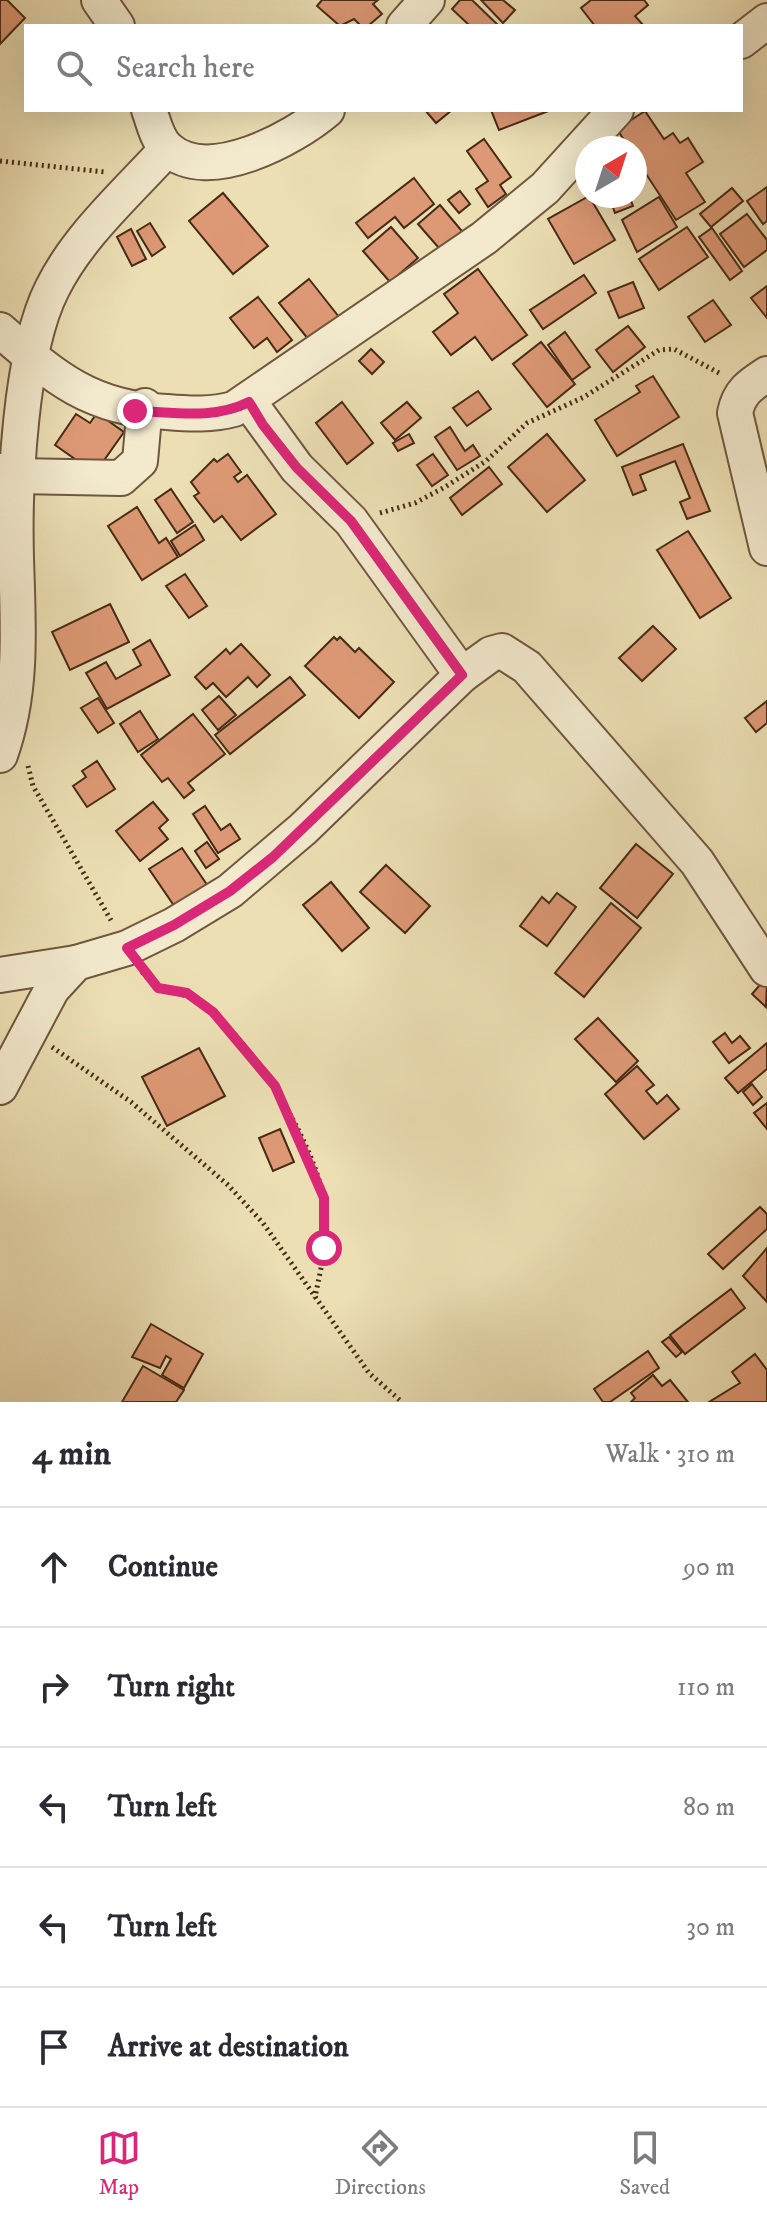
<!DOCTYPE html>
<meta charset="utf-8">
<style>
:root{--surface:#fff;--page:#f2f2f3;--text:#2b2b33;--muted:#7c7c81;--line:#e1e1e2;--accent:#db2777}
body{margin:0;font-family:"IM FELL DW Pica",serif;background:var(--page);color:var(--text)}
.compass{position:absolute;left:575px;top:136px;width:72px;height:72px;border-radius:50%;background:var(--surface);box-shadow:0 8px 32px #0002;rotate:39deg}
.stop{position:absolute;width:24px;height:24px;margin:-18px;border:6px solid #db2777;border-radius:50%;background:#fff}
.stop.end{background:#db2777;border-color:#fff;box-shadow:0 2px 8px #0008}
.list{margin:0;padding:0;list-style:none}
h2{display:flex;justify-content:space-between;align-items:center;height:104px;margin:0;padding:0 32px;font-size:34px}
h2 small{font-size:26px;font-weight:400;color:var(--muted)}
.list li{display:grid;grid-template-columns:52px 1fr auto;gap:24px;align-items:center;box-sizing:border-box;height:120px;padding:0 32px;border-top:2px solid var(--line)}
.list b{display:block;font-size:30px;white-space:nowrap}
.list em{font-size:26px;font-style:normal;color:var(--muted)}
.icon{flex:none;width:44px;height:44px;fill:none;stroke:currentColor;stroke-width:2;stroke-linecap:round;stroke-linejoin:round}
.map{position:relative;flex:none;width:767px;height:1402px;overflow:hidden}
.search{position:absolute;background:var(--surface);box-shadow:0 8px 32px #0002;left:24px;right:24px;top:24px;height:88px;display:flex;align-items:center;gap:20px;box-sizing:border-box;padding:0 28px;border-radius:0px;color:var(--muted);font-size:30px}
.sheet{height:704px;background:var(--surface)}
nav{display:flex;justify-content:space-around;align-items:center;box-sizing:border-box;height:112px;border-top:2px solid var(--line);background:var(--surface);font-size:22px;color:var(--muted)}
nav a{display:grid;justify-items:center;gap:4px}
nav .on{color:var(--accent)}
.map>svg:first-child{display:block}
</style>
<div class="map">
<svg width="767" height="1402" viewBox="0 0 767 1402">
<rect width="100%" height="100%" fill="#ecdfb4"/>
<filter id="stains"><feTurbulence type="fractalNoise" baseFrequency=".0025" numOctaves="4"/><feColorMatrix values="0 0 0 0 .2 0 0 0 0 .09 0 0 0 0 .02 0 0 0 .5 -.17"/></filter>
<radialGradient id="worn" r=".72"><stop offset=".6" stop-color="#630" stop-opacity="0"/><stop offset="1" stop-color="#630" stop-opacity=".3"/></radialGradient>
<g fill="#dd9975" stroke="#472a15" stroke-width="2">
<polygon points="0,0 7,0 25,18 0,44"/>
<polygon points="378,0 373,4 382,14 368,26 361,26 354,19 340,26 317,6 322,0"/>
<polygon points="460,0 472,0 499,26 470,26 452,9"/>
<polygon points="481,0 503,0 515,10 503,23"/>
<polygon points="591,0 644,0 648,5 635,16 644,26 595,26 581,8"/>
<polygon points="425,110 452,110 436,123"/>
<polygon points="491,110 551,110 499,130"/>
<polygon points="645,111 664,139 673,133 680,143 688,138 703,162 686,173 705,202 676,220 635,157 635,148 629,148 617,129"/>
<polygon points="484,139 511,177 500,185 506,194 488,207 476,189 488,181 467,151"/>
<polygon points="414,178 434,204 404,228 395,217 368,238 356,223"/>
<polygon points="767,187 767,221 763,224 747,201"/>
<polygon points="732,188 743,201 711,227 700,214"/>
<polygon points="460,191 470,204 459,213 448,200"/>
<polygon points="223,193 268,246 233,274 189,221"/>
<polygon points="589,196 615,240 574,264 548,219"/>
<polygon points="609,196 629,196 633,206 615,213"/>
<polygon points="659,197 677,227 637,252 622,220"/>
<polygon points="440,205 466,236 445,255 418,224"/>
<polygon points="747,214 767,240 767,250 744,267 720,234"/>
<polygon points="150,223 165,247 152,256 137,231"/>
<polygon points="391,227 418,258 390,282 363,251"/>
<polygon points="687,227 708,257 659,290 639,259"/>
<polygon points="712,228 742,271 730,280 699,237"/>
<polygon points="131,229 146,259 132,266 117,237"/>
<polygon points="478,269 527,335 492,360 475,337 451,355 433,332 458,313 444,294"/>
<polygon points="584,275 596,293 543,329 530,310"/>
<polygon points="309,279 343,322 313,345 279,303"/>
<polygon points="633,282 644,308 619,318 608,292"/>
<polygon points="767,286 767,318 751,298"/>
<polygon points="258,297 292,340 277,352 267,338 254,348 230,318"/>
<polygon points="713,300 731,325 705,342 688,317"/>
<polygon points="628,326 645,347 613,372 596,350"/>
<polygon points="565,332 590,367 572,380 548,345"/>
<polygon points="541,342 575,384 547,407 513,364"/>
<polygon points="371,349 384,362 372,374 359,361"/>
<polygon points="653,376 679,417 617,456 595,420 640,392 636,386"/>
<polygon points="478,391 491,409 467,426 453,408"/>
<polygon points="342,402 373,443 347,464 316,423"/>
<polygon points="407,402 421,418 395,440 381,423"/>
<polygon points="97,413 124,432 95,473 55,445 76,414 90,423"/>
<polygon points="450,427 465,451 473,445 480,456 457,470 435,437"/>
<polygon points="409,434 414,443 398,451 393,443"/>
<polygon points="547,434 585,480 547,512 508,467"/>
<polygon points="683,444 710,511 687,519 680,502 690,498 675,461 640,475 646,490 633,495 622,467"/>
<polygon points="228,454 241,472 234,477 238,482 247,475 276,514 241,540 222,516 214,522 194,496 199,493 191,482 214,459 217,462"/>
<polygon points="433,454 448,475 432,486 417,465"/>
<polygon points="489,467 502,484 462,515 450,498"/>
<polygon points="171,489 193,522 177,533 155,500"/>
<polygon points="137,507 159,543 166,538 178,557 142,580 108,526"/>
<polygon points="195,525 204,540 180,556 171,541"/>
<polygon points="688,531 731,598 700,618 657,550"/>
<polygon points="185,574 207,606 189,618 166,586"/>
<polygon points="110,604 129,642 70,670 52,632"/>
<polygon points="653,626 676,649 642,681 619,658"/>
<polygon points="334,637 337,640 340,637 355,652 359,648 394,682 359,718 305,666"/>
<polygon points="150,640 170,675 107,709 86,673 106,662 116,679 141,665 133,650"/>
<polygon points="241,644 270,675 257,687 248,677 226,697 213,683 206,689 195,677 226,649 230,654"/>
<polygon points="290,677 305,695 230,754 215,735"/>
<polygon points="219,696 236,715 218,730 202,710"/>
<polygon points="98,698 114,723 98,733 81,708"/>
<polygon points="767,701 767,723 756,732 745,718"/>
<polygon points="140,711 158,739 138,752 120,724"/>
<polygon points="193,714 225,754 188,783 194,790 184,798 168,778 162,782 141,755"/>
<polygon points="97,761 115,789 87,807 73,786 86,777 82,771"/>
<polygon points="153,802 168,820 159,828 168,839 140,861 116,831"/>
<polygon points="205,806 221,830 230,824 240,839 218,853 193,814"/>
<polygon points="207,842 219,859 206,868 195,851"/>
<polygon points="636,844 673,874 637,918 600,888"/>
<polygon points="182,848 214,895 181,916 149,869"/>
<polygon points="386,865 430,906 405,933 360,892"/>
<polygon points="331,882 369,928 342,951 303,905"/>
<polygon points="557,893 576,907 547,946 520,926 542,897 549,903"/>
<polygon points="611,903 641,928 584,997 555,973"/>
<polygon points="765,979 767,980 766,1007 752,994"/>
<polygon points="598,1018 638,1061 616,1082 575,1039"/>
<polygon points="725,1033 732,1043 740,1036 750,1048 729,1063 713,1042"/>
<polygon points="767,1043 767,1069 738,1093 725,1078"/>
<polygon points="199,1048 225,1096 167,1126 142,1077"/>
<polygon points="637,1066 654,1085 646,1091 657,1104 667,1095 679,1109 644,1139 605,1094"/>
<polygon points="752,1084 762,1097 753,1105 743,1092"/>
<polygon points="767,1103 767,1129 754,1113"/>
<polygon points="280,1129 294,1162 273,1171 259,1138"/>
<polygon points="760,1207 767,1214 767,1229 723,1269 708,1254"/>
<polygon points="767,1248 767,1302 743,1276"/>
<polygon points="731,1289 745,1308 685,1354 670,1335"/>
<polygon points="151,1324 203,1354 184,1388 162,1375 171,1359 166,1356 160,1368 132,1357"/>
<polygon points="669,1337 682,1352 676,1357 662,1342"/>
<polygon points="648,1351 659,1368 610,1402 603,1402 594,1389"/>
<polygon points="755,1354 767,1370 767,1402 709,1402 740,1383 732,1372"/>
<polygon points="143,1366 184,1390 176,1402 122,1402"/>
<polygon points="653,1375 662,1386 670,1380 688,1402 631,1402 635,1398 631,1393"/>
</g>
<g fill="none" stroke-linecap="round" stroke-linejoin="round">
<defs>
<g id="minor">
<polyline points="99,0 117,26"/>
<polyline points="404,26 427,0"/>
<polyline points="741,41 767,21"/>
<path d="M149,110C154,123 157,140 168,149C208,185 293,139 327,110"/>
<path d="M0,330C55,378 91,409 167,412C190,414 212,415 234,409L484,238L545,188L616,110"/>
<path d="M767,374C750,385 739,392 735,413L767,548"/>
<polyline points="249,402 297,468 351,521 462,675"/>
<polyline points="0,471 17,476 121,478 140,461 145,406"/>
<path d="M0,755C23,691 18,625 16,558C14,486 20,352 52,289C78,236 128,192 167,149"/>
<polyline points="0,975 76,963"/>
<polyline points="0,1087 52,989 76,963 127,948 174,925 230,891 303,829 462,675 491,654 502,651 527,667 697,862 767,969"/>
</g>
</defs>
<use href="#minor" stroke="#70573d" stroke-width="38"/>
<g stroke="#472a15" stroke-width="5" stroke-dasharray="2 4" stroke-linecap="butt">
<polyline points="0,161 105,172"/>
<polyline points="380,513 415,503 445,487 486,461 527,423 584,397 659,350 674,349 721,374"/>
<polyline points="28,766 33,786 112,922"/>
<path d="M142,972C162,997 184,988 209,1009C256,1047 321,1152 326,1213C329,1240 320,1270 315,1298"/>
<polyline points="52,1047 131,1102 228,1185 263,1223 369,1373 402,1402"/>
</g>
<use href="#minor" stroke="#f3eace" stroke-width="34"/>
</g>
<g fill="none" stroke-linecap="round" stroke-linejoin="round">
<path stroke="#db2777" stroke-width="10" d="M135,411C174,412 213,420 249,402L263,425L297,468L351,521L462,675L273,857L230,891L174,925L127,948L158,988L187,993L213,1012L275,1086L324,1198V1248"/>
</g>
<rect width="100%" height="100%" filter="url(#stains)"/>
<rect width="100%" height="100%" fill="url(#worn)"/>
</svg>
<svg class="compass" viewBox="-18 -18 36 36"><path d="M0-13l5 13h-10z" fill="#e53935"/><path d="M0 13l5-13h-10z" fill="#7c7c81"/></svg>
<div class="stop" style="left:324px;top:1248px"></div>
<div class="stop end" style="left:135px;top:411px"></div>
<div class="search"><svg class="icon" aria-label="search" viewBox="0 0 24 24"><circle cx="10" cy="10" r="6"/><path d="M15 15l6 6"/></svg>Search here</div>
</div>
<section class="sheet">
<h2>4 min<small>Walk · 310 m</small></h2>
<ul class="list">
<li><svg class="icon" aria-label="ahead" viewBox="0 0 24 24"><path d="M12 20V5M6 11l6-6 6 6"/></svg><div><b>Continue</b></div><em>90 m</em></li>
<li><svg class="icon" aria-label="right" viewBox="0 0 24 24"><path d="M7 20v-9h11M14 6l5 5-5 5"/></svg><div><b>Turn right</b></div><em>110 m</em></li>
<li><svg class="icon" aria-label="left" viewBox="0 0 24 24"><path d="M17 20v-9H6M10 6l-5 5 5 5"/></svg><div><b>Turn left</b></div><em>80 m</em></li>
<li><svg class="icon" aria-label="left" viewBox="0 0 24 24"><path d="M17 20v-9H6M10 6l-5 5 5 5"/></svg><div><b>Turn left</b></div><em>30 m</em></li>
<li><svg class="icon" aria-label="arrive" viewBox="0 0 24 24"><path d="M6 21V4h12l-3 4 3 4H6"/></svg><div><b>Arrive at destination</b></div></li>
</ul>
</section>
<nav>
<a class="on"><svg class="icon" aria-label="map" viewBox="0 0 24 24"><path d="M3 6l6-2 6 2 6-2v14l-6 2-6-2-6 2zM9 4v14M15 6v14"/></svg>Map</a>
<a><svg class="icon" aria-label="directions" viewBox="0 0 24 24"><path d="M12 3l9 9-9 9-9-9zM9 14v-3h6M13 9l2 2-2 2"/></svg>Directions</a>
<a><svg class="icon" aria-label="saved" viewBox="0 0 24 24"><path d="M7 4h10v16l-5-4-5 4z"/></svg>Saved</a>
</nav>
